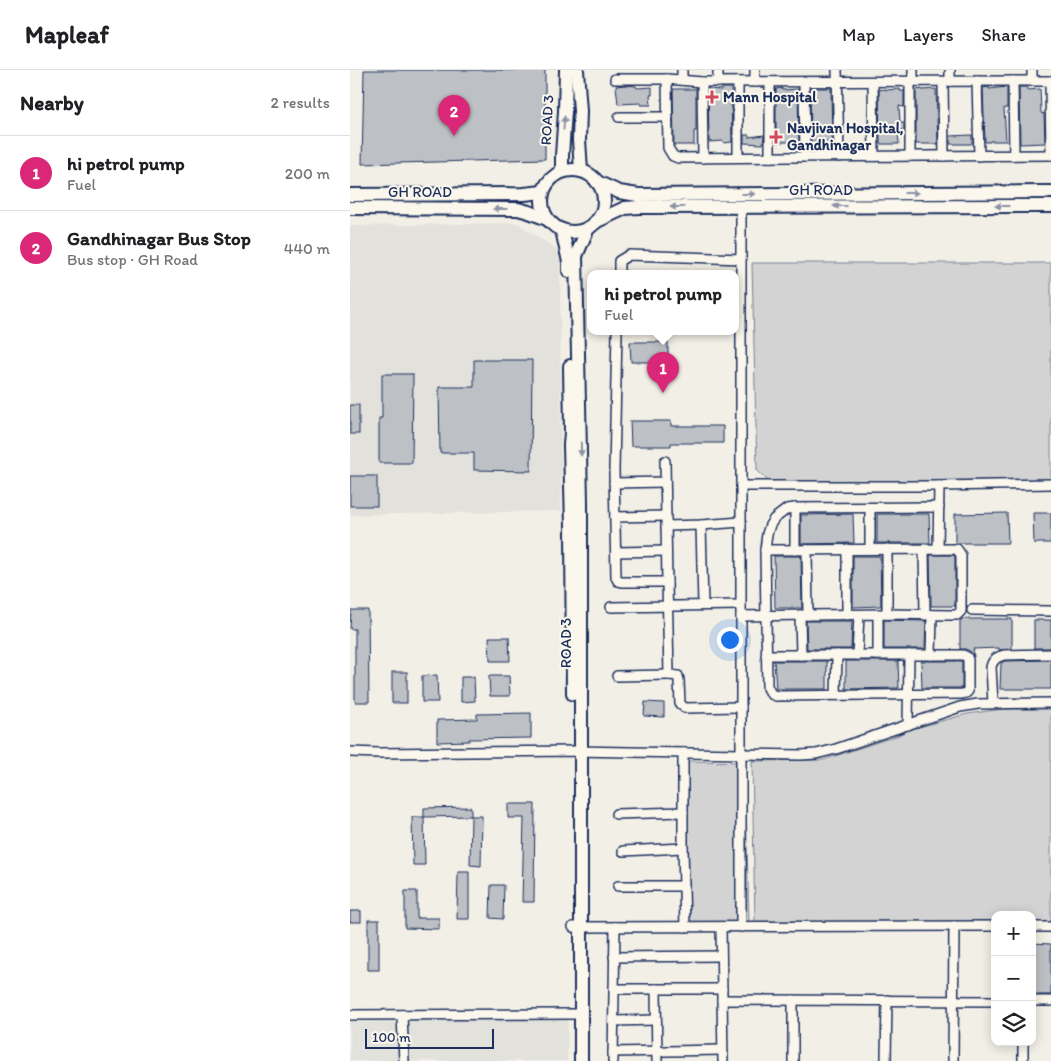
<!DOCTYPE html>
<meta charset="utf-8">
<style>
:root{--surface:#fff;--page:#f2f2f2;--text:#202124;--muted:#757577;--line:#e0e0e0;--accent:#db2777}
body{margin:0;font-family:Itim,sans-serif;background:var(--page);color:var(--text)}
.controls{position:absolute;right:15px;bottom:15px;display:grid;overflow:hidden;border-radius:10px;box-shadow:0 2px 12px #0003}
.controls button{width:45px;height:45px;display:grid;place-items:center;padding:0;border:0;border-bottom:1px solid var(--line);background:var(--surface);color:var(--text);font:25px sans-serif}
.scale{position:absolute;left:15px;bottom:12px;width:129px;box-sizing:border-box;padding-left:5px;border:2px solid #1b2f5e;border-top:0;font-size:14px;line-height:18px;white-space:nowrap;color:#1b2f5e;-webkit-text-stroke:4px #fbf7ec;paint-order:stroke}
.you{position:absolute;left:379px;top:569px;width:18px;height:18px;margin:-12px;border:4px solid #fff;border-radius:50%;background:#1a73e8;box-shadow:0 0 0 8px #1a73e833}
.badge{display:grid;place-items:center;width:32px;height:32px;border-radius:50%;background:var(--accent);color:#fff;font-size:16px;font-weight:700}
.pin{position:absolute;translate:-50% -41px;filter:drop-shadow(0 1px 2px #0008)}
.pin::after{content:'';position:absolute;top:26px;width:18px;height:15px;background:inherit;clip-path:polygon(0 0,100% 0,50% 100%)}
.popup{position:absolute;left:237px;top:200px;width:152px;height:65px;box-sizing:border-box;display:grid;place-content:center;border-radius:10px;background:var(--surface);filter:drop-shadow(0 1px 4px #0005);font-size:16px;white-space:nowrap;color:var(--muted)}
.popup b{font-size:19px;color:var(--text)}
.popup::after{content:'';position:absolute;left:50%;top:100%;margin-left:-10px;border:10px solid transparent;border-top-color:var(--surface)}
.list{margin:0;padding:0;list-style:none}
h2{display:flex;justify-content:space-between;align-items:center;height:65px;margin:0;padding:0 20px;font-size:21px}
h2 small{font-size:16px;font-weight:400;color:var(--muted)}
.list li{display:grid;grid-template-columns:32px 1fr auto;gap:15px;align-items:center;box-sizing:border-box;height:75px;padding:0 20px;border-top:1px solid var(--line)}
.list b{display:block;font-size:19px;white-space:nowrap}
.list p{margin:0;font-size:16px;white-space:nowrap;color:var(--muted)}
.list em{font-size:16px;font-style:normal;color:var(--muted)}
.icon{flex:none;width:28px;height:28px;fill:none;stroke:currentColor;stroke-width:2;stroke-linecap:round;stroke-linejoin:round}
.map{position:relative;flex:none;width:701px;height:991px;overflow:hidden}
header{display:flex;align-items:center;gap:30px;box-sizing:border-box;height:70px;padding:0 25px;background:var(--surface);border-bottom:1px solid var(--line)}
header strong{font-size:24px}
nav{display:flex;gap:28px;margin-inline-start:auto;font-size:18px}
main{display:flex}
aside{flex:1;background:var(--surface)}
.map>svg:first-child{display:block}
</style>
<header>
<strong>Mapleaf</strong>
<nav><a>Map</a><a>Layers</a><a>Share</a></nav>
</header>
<main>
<aside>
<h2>Nearby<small>2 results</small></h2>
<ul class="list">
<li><span class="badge">1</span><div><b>hi petrol pump</b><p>Fuel</p></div><em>200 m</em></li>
<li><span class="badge">2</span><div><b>Gandhinagar Bus Stop</b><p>Bus stop · GH Road</p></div><em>440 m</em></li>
</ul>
</aside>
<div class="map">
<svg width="701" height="991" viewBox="0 0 701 991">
<rect width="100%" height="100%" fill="#f2efe6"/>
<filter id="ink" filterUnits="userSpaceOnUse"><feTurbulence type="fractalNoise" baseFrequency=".02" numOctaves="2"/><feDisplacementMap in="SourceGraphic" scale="10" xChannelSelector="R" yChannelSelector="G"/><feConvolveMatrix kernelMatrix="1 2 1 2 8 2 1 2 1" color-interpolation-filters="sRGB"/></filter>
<g filter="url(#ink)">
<g fill="#e2e1dc">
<polygon points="167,153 210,182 211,441 0,445 0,156"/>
<polygon points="218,946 217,991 0,991 0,952"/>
</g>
<g fill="#d2d3d2" stroke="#768198">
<polygon points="402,193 701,193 701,410 418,411 407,400"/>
<polygon points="652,639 701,639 701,854 682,854 682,845 645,845 645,854 405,854 402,691 473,690 549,665 558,660 617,644"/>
<polygon points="336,691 395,692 399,852 339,854"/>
</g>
<g fill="#bdc0c4" stroke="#1b2f5e">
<polygon points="14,0 195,0 195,89 12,94"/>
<polygon points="275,15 286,16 287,18 302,17 302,25 300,25 301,35 291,35 291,33 268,34 266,16"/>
<polygon points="639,17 639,19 657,17 657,38 654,38 656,71 640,71 640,72 635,72 633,18"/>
<polygon points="669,17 677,17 677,20 690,19 691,42 692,44 694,43 695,73 670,74"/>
<polygon points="372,18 381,18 382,72 374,73 373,71 359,72 358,19 372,20"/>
<polygon points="432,18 432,20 448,19 449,72 426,72 426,19"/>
<polygon points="460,18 481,18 482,72 461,72"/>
<polygon points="323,19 346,19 346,61 344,61 344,75 324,75"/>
<polygon points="536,19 536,20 550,19 550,21 554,21 554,37 549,36 550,53 554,53 554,60 548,60 549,74 530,74 529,20"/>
<polygon points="572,19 572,20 586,19 588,74 566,74 566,20"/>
<polygon points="394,65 399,65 399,67 414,65 413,74 394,73"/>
<polygon points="622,65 622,73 621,74 600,74 600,66"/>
<polygon points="280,272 318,272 318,292 281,292"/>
<polygon points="124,290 182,290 181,401 124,400 124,383 90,383 89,317 124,317"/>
<polygon points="32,304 63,304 62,393 29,393 29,348 32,348"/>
<rect x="0" y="335" width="9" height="29"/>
<polygon points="280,351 321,351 321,356 373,356 373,373 321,373 321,376 281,376"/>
<rect x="0" y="406" width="27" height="30"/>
<polygon points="657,443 658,473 605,473 605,444"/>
<polygon points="683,443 701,443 701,473 684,473"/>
<polygon points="503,444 504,473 451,474 451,445"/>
<polygon points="527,444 579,444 580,473 527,473"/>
<polygon points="580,485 604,485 605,487 605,536 581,536"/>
<polygon points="424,486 451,486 452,538 425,538"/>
<polygon points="503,486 530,486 531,536 503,537"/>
<polygon points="1,540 18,540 19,632 5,632 5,559 0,559"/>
<polygon points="612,549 662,549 662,579 649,580 649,578 623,579 624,587 620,581 615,579 610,579 610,551"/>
<polygon points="534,550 576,551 575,579 534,579"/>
<rect x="684" y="550" width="17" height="28"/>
<polygon points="456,551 502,551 501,579 457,579"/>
<polygon points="139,567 159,567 160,591 140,591"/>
<polygon points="701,590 701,619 650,619 651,593 655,591"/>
<polygon points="424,591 477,591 477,619 426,619"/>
<polygon points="496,591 548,591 549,618 496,619"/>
<polygon points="571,591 612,591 612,618 572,618"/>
<rect x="42" y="602" width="15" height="31"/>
<polygon points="87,605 88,632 72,632 72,606"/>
<polygon points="139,606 159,606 160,626 140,626"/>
<polygon points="111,607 124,607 125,631 111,632"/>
<polygon points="295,632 314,633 314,647 294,646"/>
<polygon points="181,643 181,668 119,669 119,671 87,672 87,650 127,649 127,644"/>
<polygon points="158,734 185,734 184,832 172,832 174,748 158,748"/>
<polygon points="121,737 121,746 74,747 74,738"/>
<polygon points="121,746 132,746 131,796 120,795"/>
<polygon points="62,747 74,747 75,795 63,795"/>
<polygon points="108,802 119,802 119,849 107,849"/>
<polygon points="141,815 154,815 153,849 140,848"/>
<polygon points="55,821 67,821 67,848 89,848 89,859 55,858"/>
<rect x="0" y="841" width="11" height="11"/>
<rect x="18" y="850" width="11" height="50"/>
<polygon points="682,873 701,874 701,925 682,925"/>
</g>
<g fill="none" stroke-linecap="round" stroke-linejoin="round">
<defs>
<g id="street">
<polyline points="368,0 368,12"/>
<polyline points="405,0 405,12"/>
<polyline points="487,0 489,87"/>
<polyline points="563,0 563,11"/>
<polyline points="600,0 600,11"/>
<polyline points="682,0 682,11"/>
<polyline points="265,9 317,9 352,12 701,11"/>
<polyline points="317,9 318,78 323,86 328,88 701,85"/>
<polyline points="332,10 332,0"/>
<polyline points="560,11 560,86"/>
<polyline points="627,11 629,86"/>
<polyline points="663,11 664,85"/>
<polyline points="700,11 701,85"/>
<polyline points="352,12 353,88"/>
<polyline points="420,12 420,87"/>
<polyline points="454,12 455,87"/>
<polyline points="523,12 524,86"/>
<polyline points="593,12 594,86"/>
<polyline points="269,47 318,47"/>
<polyline points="388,87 388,12"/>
<polyline points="391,137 391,857"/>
<polyline points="269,204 269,191 279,185 391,189"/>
<polyline points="267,262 264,400 266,507 268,511 272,512 317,512 315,391"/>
<polyline points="264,413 315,412"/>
<polyline points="391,416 589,416 701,414"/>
<polyline points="520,438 520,479"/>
<polyline points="265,447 316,446"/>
<polyline points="351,455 353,535"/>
<polyline points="316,456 351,455 391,452"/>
<polyline points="497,479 497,545"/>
<polyline points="537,479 537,544"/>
<polyline points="574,479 575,545"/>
<polyline points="588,479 589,416"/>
<polyline points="445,480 445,438"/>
<polyline points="457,480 458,545"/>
<polyline points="266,482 316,481"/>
<polyline points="317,512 319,605 328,606 329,610 330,634 335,638 391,637"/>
<polyline points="261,537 391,535"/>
<polyline points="622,540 701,541"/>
<polyline points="450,545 451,585"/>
<polyline points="391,546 537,544 602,545 607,545 611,541 611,485 607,479 415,480"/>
<polyline points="416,585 613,585 617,587 618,590 618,621 616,623 612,624 426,626 421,624 417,616 415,480 417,464 420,455 424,449 437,439 445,438 589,437"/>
<polyline points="507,585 509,545"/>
<polyline points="528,585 528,544"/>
<polyline points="581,585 582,545"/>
<polyline points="267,606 319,605"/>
<polyline points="486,625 487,585"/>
<path d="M643,633L641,597C643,589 647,587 654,585L701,584"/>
<polyline points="558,655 559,585"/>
<polyline points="0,682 29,683 224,681 451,685 466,684 486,679 610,637 628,634 701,633"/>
<polyline points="333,683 333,778 335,857"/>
<polyline points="266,744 333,742"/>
<polyline points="273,781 333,778"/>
<polyline points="268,816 334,816"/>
<polyline points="223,857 645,856"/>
<polyline points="371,857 373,991"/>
<polyline points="682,857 701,857"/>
<polyline points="264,887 371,886"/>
<polyline points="264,919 372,919"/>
<polyline points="306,919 307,991"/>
<polyline points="372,930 645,931"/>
<polyline points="443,930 443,991"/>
<polyline points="682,931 701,931"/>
<polyline points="0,945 231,944"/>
<polyline points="52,945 54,991"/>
<polyline points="264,951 306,950"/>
<polyline points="263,982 372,980"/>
<polyline points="263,991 265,857"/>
<polyline points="536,991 537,930"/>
<polyline points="603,991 604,856"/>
<polyline points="673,991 673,972"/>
</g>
<g id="secondary">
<polyline points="227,0 230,41 229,70 231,101"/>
<circle cx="223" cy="131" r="31"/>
<polyline points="212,101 212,86 215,41 216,0"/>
<polyline points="247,112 269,122 288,125 701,122"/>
<polyline points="0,125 174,124 193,122"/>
<polyline points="0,138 168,139 179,142 197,149"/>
<polyline points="245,152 275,138 289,137 701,136"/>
<polyline points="212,160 219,192 219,201"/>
<polyline points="220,296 221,362 220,375 222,456 223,624"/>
<polyline points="231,991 231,432 226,186 238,158"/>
</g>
</defs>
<use href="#street" stroke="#1b2f5e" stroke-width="12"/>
<use href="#secondary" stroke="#1b2f5e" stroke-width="16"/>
<use href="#street" stroke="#fbf7ec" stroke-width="9"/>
<use href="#secondary" stroke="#fbf7ec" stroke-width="12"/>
</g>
<defs><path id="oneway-solid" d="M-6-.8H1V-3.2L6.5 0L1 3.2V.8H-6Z" transform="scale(1.25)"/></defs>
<g fill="#8b93a5">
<use href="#oneway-solid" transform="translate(214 53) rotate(-85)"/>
<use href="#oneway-solid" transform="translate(561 123)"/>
<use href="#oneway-solid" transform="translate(398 124)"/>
<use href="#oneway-solid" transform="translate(490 136) rotate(180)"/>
<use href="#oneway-solid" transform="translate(652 136) rotate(180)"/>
<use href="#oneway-solid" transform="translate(327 137) rotate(180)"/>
<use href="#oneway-solid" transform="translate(150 139) rotate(-180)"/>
<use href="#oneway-solid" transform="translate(231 379) rotate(89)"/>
</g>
</g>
<g fill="#d1495b" stroke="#fbf7ec" stroke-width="2">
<path d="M359.5 19.5h5v5h5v5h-5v5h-5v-5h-5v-5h5z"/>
<path d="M423.5 59.5h5v5h5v5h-5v5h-5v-5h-5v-5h5z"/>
</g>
<g text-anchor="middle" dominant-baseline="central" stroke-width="4" stroke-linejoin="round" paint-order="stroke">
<g font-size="15" font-weight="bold" fill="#1b2f5e" stroke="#fbf7ec" text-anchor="start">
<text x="373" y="27">Mann Hospital</text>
<text x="437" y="58">Navjivan Hospital,<tspan x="437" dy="17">Gandhinagar</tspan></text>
</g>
<g font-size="15" fill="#1b2f5e" stroke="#fbf7ec">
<text transform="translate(197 50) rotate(-87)">ROAD 3</text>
<text x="471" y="120">GH ROAD</text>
<text x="70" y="122">GH ROAD</text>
<text transform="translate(216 573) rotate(-90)">ROAD 3</text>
</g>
</g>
</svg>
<div class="controls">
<button>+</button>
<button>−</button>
<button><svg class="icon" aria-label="layers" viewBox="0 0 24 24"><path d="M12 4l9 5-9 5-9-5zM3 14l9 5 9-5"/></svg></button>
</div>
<div class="scale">100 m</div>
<div class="you"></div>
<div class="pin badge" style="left:313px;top:323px">1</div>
<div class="popup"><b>hi petrol pump</b>Fuel</div>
<div class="pin badge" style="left:104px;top:66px">2</div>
</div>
</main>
